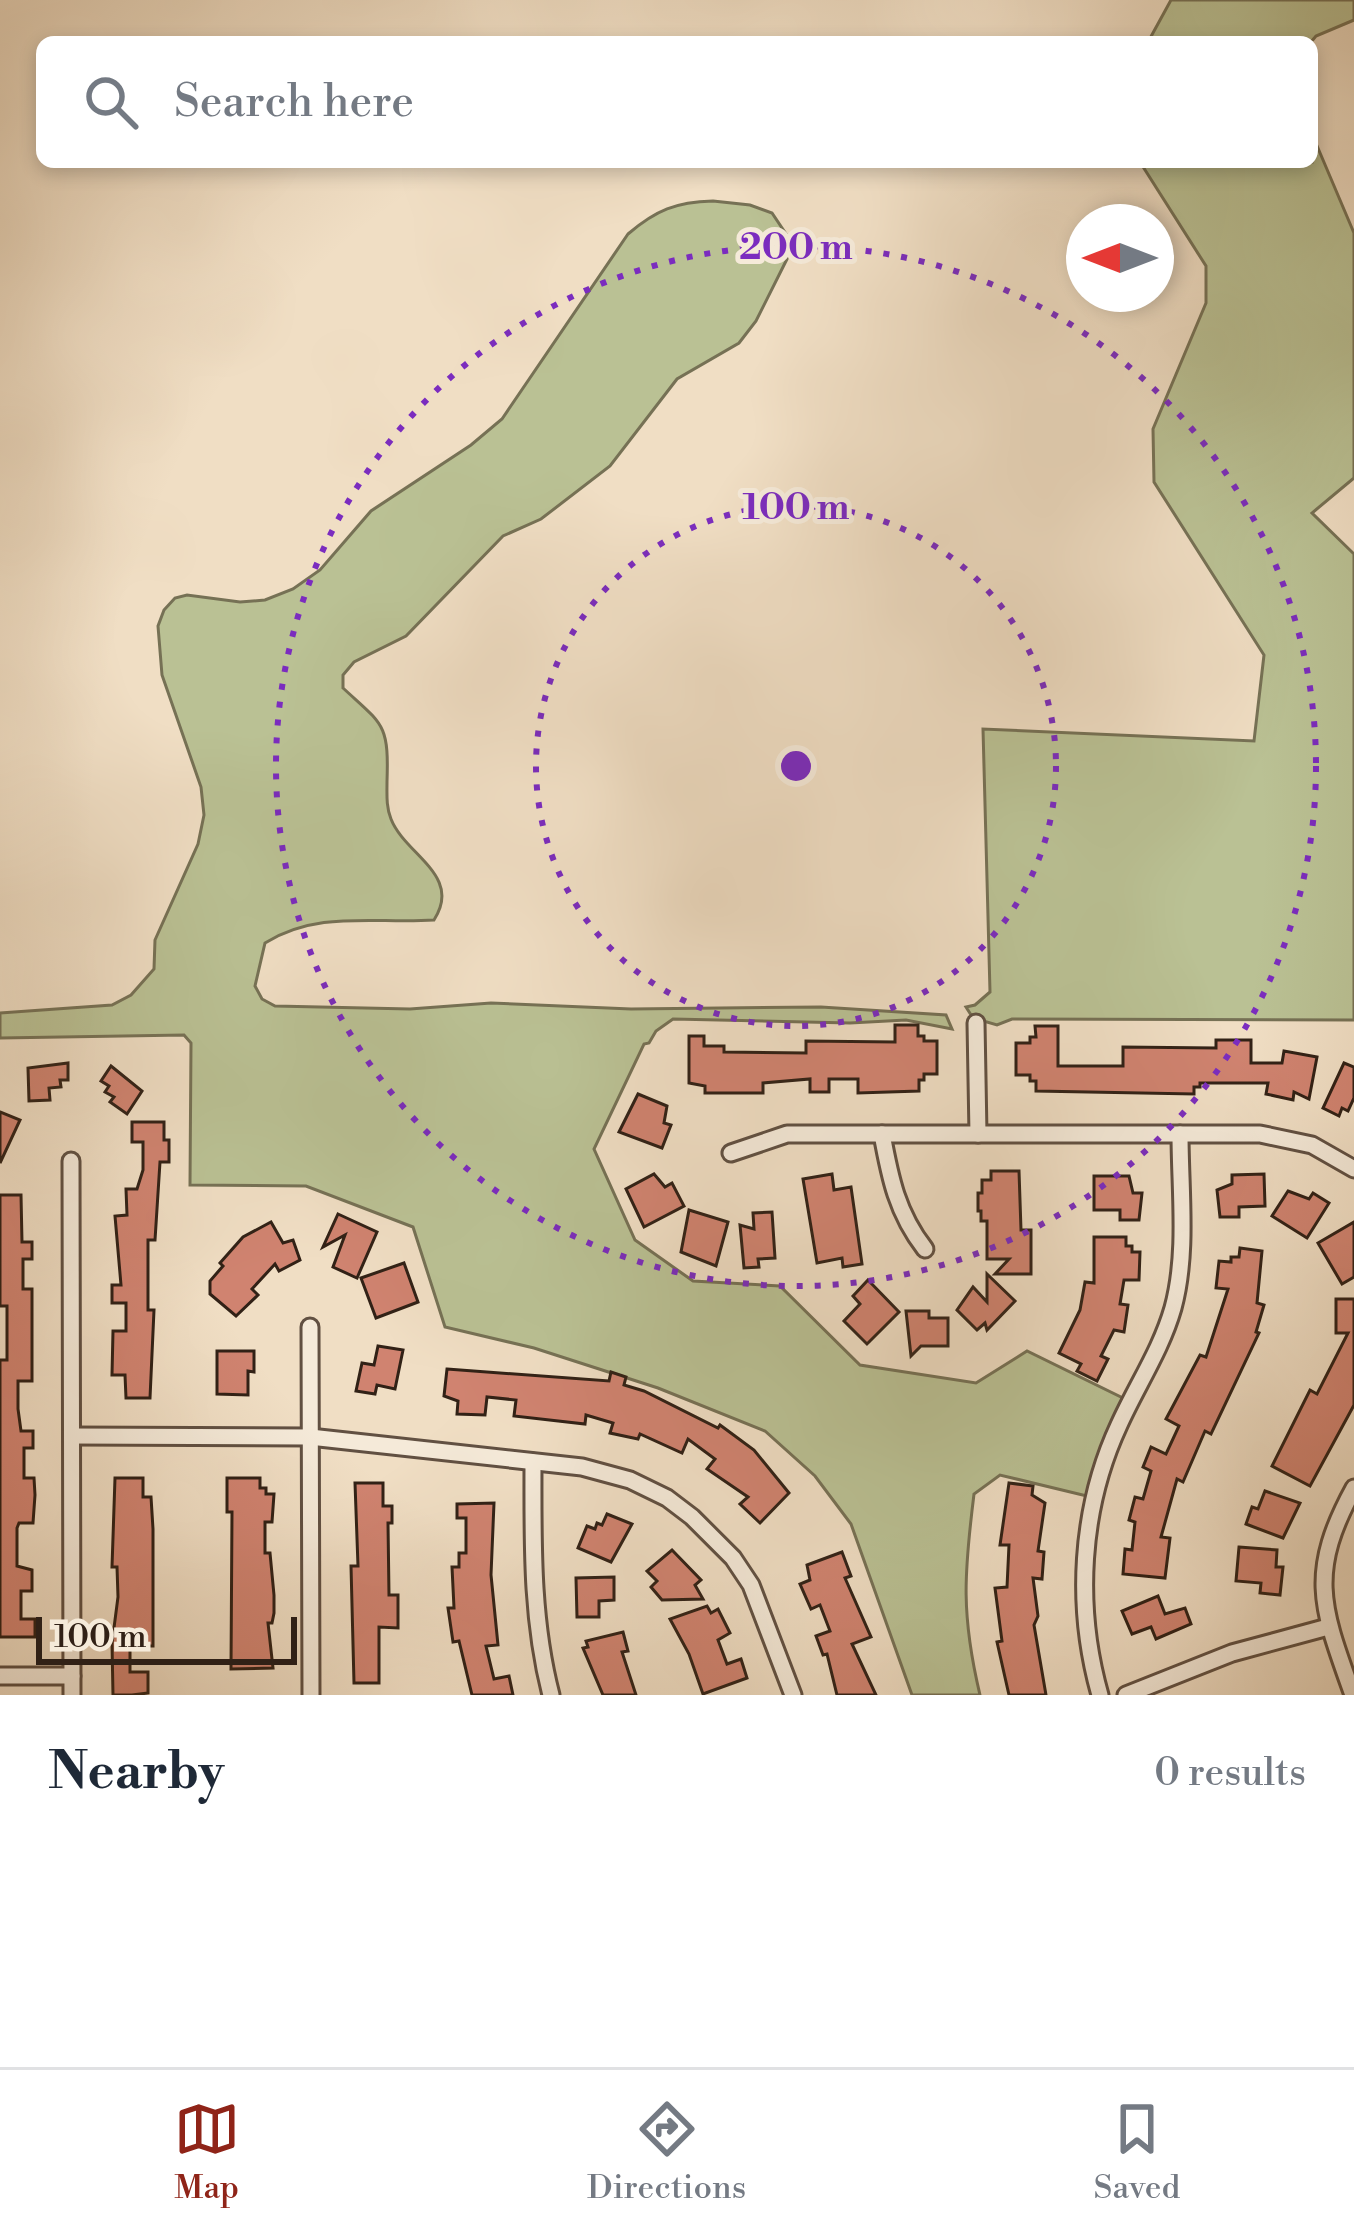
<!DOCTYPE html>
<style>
:root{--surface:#fff;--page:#f6f6f7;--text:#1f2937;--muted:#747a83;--line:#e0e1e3;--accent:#8f2418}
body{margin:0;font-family:"Libre Bodoni",serif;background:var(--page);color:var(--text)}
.compass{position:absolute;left:1066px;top:204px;width:108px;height:108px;border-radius:50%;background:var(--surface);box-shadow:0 6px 18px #0003;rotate:270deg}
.scale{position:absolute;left:36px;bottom:30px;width:261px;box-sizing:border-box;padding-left:12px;border:6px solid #312116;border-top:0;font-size:33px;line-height:42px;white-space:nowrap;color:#312116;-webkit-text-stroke:9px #f5ead9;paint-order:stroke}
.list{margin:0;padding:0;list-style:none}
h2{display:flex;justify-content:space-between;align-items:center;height:156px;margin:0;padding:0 48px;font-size:51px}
h2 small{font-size:39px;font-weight:400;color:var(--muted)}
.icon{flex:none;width:66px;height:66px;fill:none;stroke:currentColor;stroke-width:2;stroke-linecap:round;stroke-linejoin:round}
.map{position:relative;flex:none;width:1354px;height:1695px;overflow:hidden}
.search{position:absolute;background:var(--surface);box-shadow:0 6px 18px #0003;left:36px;right:36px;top:36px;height:132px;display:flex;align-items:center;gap:30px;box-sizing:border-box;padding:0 42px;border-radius:18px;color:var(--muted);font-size:45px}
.sheet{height:372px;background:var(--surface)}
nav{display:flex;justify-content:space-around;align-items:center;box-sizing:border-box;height:168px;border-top:3px solid var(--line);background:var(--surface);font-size:33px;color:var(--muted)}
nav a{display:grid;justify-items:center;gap:6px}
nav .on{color:var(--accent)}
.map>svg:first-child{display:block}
</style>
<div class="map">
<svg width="1354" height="1695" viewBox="0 0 1354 1695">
<rect width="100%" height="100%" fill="#f0dec4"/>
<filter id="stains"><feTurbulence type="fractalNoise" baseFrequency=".00167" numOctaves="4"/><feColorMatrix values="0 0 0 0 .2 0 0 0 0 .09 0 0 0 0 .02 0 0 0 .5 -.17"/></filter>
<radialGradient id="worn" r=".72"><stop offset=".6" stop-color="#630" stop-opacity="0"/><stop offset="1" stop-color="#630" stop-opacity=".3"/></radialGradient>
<g fill="#bac194" stroke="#767155" stroke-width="3">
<polygon points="1171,0 1354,0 1354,20 1316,36 1311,42 1148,42"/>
<polygon points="1312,134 1354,233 1354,478 1312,513 1354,554 1354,1020 1012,1019 997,1025 973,1018 966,1007 975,1005 990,992 983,729 1254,741 1264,655 1154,482 1153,429 1206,303 1206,266 1140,162 1312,162"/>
<path d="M713,201L750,205L772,213L788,237L787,259L756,321L739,343L677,379L610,466L541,519L503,536L406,636L354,662L343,675V688C383,725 389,723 387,782C387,794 386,807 391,819C405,855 463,875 434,920C375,924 318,910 265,943L255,986L262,999L275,1006L410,1009L491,1003L631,1009L821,1007L946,1015L952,1029L906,1020L850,1023L673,1019L656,1031L649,1043L644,1044L594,1149L635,1240L693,1281L780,1286L860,1365L976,1383L1027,1351L1131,1402L1095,1498L1000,1475L974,1494C964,1574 961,1615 980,1695H912L851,1524L815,1476L765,1431L658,1388L534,1348L445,1327L413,1227L306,1186L190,1185L191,1043L184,1035L0,1038V1013L112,1005L131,995L154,969L155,940L198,844L204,815L201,787L162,675L158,626L164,610L175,598L187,595L240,602L265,600L293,589L320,570L371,511L471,445L502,419L628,234C656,210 676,202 713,201Z"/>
</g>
<g fill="#d08370" stroke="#312116" stroke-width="3">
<polygon points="895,1025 918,1025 918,1036 924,1036 924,1041 937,1041 937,1074 924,1074 924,1080 919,1080 919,1091 858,1093 858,1079 829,1079 829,1092 810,1092 810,1079 763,1083 763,1093 705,1093 705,1086 689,1083 689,1036 704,1036 704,1046 724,1046 724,1052 806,1053 806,1041 895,1042"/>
<polygon points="1035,1026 1058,1026 1058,1066 1123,1066 1123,1047 1216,1048 1216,1040 1251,1040 1251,1063 1282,1063 1284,1051 1317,1057 1309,1099 1294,1092 1293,1100 1266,1094 1268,1083 1200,1083 1200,1087 1194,1087 1194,1094 1036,1091 1036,1081 1030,1081 1030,1075 1016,1075 1016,1043 1030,1043 1030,1037 1036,1037"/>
<polygon points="68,1063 68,1080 60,1080 61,1087 49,1088 50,1100 29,1101 28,1068"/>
<polygon points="1344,1063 1354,1067 1354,1098 1348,1111 1342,1108 1339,1116 1323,1108"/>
<polygon points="111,1066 142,1091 127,1114 110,1102 114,1097 105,1092 109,1086 101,1081"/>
<polygon points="638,1094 667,1106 664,1123 671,1125 662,1148 619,1132"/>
<polygon points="0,1112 20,1120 0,1163"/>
<polygon points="132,1122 164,1122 164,1140 169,1140 169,1162 160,1162 155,1240 148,1240 148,1310 154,1310 150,1398 126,1398 125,1375 112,1375 113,1331 126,1331 126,1303 112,1303 112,1285 121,1285 115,1216 127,1215 126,1189 137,1189 143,1170 143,1142 132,1142"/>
<polygon points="991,1171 1019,1171 1021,1230 1031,1230 1031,1274 995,1274 1009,1259 987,1259 987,1221 981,1221 981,1211 978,1211 978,1193 982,1193 982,1180 991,1180"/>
<polygon points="654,1174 665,1187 672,1183 684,1206 644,1227 626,1189"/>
<polygon points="832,1174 834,1190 851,1187 862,1264 843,1267 842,1258 817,1263 803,1179"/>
<polygon points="1264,1174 1265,1206 1239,1207 1239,1217 1220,1217 1217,1190 1232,1184 1232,1175"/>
<polygon points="1094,1176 1129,1176 1133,1193 1142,1193 1139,1220 1120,1220 1120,1210 1094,1210"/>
<polygon points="1288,1191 1309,1199 1313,1193 1329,1203 1307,1238 1272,1216"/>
<polygon points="0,1195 21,1195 22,1242 32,1242 32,1259 23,1259 23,1289 32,1289 32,1381 18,1381 18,1409 21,1431 33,1431 33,1448 24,1448 24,1478 34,1478 35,1495 33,1523 19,1523 17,1528 17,1566 32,1570 32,1591 21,1591 21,1619 35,1619 35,1637 0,1637 0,1360 7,1360 7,1306 0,1306"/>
<polygon points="689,1210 728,1222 716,1266 681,1252"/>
<polygon points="772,1212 775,1258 758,1259 759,1267 744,1268 740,1225 754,1229 753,1213"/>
<polygon points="338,1214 377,1232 357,1278 333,1267 345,1235 323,1247"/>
<polygon points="271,1222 283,1243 293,1240 300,1260 279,1271 275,1264 252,1289 258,1295 236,1316 210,1294 210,1281 223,1266 220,1263 243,1237"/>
<polygon points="1354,1222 1354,1277 1342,1284 1318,1243"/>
<polygon points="1094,1237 1126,1237 1126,1246 1132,1246 1132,1252 1140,1252 1139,1280 1124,1280 1120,1304 1128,1305 1124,1332 1114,1330 1101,1356 1108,1359 1097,1381 1077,1371 1081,1364 1059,1353 1080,1310 1085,1282 1094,1283"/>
<polygon points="1240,1248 1262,1251 1257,1303 1264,1305 1256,1332 1259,1333 1211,1434 1205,1431 1183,1482 1177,1479 1161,1537 1170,1538 1165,1578 1123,1574 1125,1549 1132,1550 1135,1522 1129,1520 1135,1497 1143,1499 1151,1471 1143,1467 1151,1447 1166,1454 1179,1426 1166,1419 1200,1355 1206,1357 1228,1289 1216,1288 1219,1261 1231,1262 1231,1257 1239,1257"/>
<polygon points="404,1263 418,1302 376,1318 361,1278"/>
<polygon points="987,1274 1015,1301 987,1330 985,1323 977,1330 957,1310 973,1287 987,1302"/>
<polygon points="868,1280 899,1312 867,1344 844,1321 860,1304 853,1296"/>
<polygon points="1336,1299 1354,1299 1354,1405 1310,1486 1272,1466 1310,1390 1317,1394 1348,1333 1336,1333"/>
<polygon points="906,1311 929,1311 929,1318 948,1318 948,1346 921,1346 911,1356"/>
<polygon points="378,1346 403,1350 395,1389 377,1385 375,1394 356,1391 362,1363 374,1365"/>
<polygon points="217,1351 254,1351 254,1372 248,1371 248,1395 217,1394"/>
<polygon points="447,1369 609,1381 611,1372 626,1377 624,1385 644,1391 718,1428 720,1425 754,1450 789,1493 760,1523 740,1504 748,1497 707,1469 715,1459 688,1439 682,1453 640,1434 638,1439 610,1433 613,1423 586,1415 585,1424 514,1416 516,1400 487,1397 485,1415 457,1414 458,1401 444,1396"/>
<polygon points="115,1478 143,1478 143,1497 151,1497 153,1529 153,1646 130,1646 130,1672 148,1672 148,1693 132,1695 113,1695 112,1643 118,1597 117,1567 112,1567"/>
<polygon points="227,1478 260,1478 260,1488 266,1488 266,1494 274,1494 272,1522 265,1522 265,1553 270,1553 274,1595 274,1613 272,1623 268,1623 273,1668 231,1669 232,1512 227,1512"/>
<polygon points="355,1483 383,1483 383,1506 392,1506 392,1523 388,1523 389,1595 398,1595 398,1628 379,1627 379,1683 354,1683 351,1566 358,1566"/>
<polygon points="1009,1483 1033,1486 1032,1495 1045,1503 1038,1551 1044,1552 1042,1579 1033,1578 1038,1616 1034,1625 1046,1695 1009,1695 997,1642 1002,1641 995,1588 1007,1587 1009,1545 1000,1545"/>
<polygon points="1265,1491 1300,1503 1283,1538 1246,1524 1252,1507 1258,1509"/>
<polygon points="494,1503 491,1575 498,1645 486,1646 494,1679 509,1676 513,1695 472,1695 459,1641 453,1642 448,1608 454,1608 452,1567 459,1567 459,1553 466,1553 466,1518 457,1518 457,1504"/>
<polygon points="607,1514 632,1524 611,1562 578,1548 587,1526 595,1529 597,1523 602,1525"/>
<polygon points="1239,1547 1277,1550 1276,1567 1283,1567 1280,1595 1260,1593 1261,1583 1236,1581"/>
<polygon points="672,1550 701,1580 695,1585 703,1599 662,1600 651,1587 657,1581 647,1571"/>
<polygon points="842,1552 851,1576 845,1578 871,1637 852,1644 876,1695 837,1695 827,1654 823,1655 816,1636 830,1631 820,1605 811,1609 800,1584 810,1580 807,1565"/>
<polygon points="614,1577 614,1600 599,1601 599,1617 577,1617 576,1578"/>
<polygon points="1158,1596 1165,1614 1185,1608 1191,1624 1156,1639 1151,1627 1132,1634 1122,1611"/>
<polygon points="707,1606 711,1613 718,1609 730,1633 718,1640 727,1664 741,1659 747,1678 703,1694 689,1654 670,1619"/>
<polygon points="623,1632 628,1651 622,1652 636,1695 603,1695 583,1648 588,1647 586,1641"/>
</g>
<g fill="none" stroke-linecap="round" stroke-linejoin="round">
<defs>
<g id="street">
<polyline points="976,1023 978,1134"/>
<path d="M882,1134C890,1178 897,1213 925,1249"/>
<polyline points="731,1153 787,1134 1260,1134 1312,1145 1354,1169"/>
<polyline points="71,1161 72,1695"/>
<polyline points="310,1327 311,1695"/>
<polyline points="72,1436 310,1437 582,1467 630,1480 667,1498 692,1517 733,1558 751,1585 793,1695"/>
<path d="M533,1462C533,1541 531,1618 551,1695"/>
<polyline points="0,1676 72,1676"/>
<path d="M1100,1695C1075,1607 1080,1509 1119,1425C1137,1385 1161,1350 1173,1308C1188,1253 1180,1190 1180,1134"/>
<polyline points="1126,1695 1232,1653 1328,1627"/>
<path d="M1353,1695C1322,1608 1307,1574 1354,1488"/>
</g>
</defs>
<use href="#street" stroke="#615042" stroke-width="21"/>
<use href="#street" stroke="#f5ead9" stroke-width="15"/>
</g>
<g fill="none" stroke="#7b2cbf" stroke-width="6" stroke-dasharray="6 12">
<circle cx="796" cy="766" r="260"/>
<circle cx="796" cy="766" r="520"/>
</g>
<circle cx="796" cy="766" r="18" fill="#7b2cbf" stroke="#f5ead9" stroke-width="6"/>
<g font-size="36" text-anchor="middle" font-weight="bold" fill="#7b2cbf" stroke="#f5ead9" stroke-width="10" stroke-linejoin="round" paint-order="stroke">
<text x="796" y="259">200 m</text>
<text x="796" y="519">100 m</text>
</g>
<rect width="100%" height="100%" filter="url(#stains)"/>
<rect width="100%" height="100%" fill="url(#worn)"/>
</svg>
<svg class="compass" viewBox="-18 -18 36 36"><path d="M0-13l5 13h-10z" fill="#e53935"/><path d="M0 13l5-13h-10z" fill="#747a83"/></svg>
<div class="scale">100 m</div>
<div class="search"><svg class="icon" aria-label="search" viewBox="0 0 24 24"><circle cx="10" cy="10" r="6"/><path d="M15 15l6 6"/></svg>Search here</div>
</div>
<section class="sheet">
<h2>Nearby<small>0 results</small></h2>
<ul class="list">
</ul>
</section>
<nav>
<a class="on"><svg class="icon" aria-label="map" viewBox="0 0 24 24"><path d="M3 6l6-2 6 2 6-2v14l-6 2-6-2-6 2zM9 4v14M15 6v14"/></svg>Map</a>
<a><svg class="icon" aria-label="directions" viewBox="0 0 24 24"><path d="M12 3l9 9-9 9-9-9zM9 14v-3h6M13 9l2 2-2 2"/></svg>Directions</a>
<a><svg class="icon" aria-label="saved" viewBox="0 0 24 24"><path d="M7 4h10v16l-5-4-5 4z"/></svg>Saved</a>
</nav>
